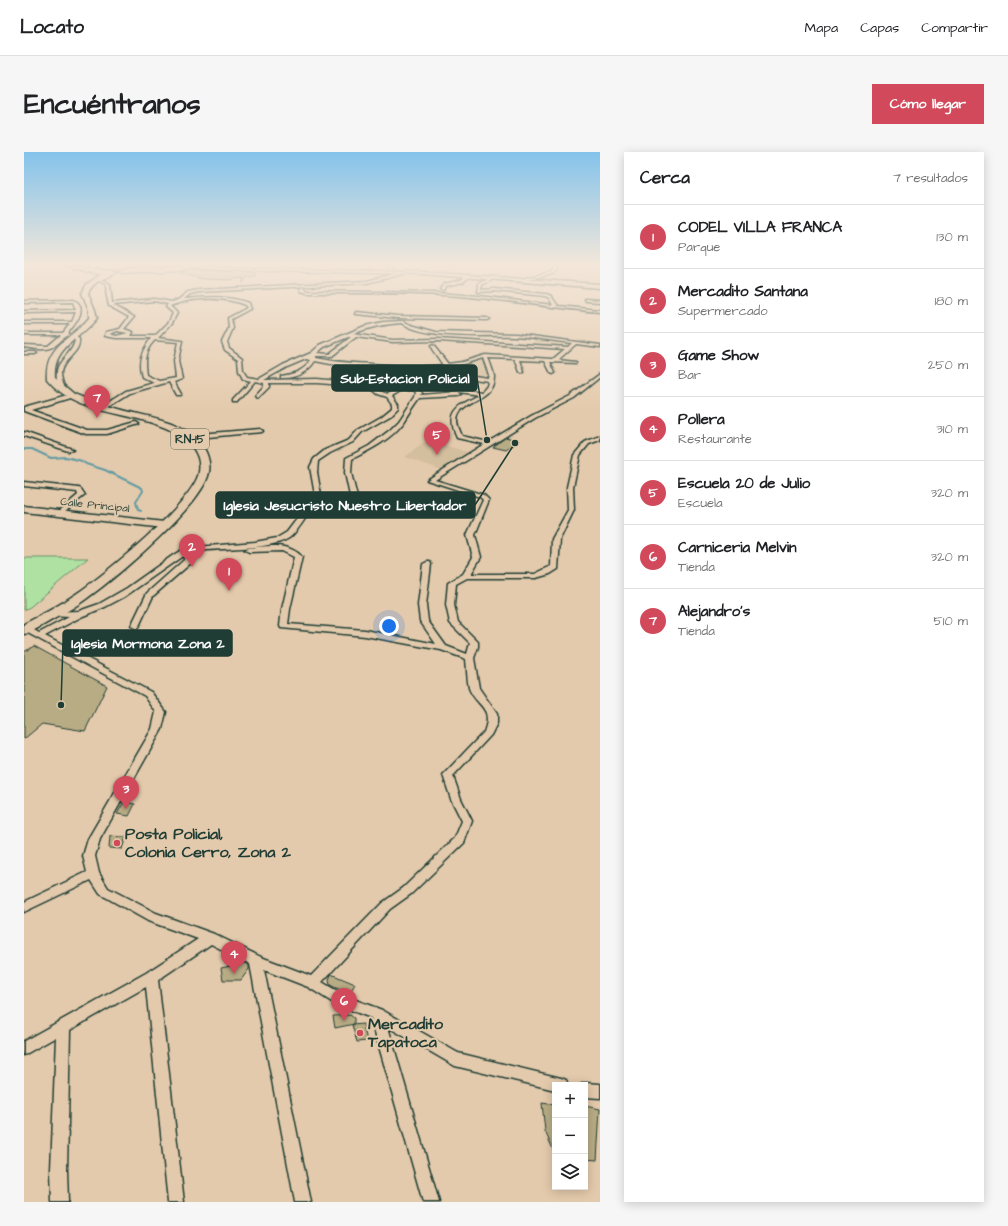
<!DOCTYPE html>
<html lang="es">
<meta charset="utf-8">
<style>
:root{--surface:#fff;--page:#f6f6f6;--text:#202124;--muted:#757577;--line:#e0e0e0;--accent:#d1495b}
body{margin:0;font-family:"Architects Daughter",sans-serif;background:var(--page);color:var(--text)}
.controls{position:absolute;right:12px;bottom:12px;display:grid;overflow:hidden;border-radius:0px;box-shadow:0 2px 10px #0003}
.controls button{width:36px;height:36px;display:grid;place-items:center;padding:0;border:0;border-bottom:1px solid var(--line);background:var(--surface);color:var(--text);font:20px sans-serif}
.you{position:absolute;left:365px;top:474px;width:14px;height:14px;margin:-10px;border:3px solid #fff;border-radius:50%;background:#1a73e8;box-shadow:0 0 0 6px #1a73e833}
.badge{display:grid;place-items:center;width:26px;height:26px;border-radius:50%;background:var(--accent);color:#fff;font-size:13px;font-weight:700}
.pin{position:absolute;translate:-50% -33px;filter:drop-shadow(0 1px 2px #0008)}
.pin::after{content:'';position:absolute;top:21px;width:14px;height:12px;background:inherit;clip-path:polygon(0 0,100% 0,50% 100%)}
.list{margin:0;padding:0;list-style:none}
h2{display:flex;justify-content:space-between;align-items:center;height:52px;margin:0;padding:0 16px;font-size:17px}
h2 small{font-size:13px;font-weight:400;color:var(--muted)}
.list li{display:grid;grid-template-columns:26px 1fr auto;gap:12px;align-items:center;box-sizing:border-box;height:64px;padding:0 16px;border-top:1px solid var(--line)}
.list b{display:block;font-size:15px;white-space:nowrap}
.list p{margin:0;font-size:13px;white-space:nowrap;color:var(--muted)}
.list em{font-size:13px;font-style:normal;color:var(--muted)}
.icon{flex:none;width:22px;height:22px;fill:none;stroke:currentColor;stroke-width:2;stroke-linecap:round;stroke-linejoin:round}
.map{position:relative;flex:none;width:576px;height:1050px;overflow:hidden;border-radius:0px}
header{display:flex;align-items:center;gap:24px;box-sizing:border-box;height:56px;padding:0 20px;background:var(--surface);border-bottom:1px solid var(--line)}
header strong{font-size:19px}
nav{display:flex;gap:22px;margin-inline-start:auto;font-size:14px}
.intro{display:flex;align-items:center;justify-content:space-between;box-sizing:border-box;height:96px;padding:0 24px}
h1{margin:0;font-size:28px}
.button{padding:10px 18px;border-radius:0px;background:var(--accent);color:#fff;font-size:14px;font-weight:700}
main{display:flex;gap:24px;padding:0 24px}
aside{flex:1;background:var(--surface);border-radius:0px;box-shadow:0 2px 10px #0003}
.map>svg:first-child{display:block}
</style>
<header>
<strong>Locato</strong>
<nav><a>Mapa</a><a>Capas</a><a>Compartir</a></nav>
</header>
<div class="intro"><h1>Encuéntranos</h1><a class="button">Cómo llegar</a></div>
<main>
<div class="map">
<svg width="576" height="1050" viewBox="0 0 576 1050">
<rect width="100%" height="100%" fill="#e4caac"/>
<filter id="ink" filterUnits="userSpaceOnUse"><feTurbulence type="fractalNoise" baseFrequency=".025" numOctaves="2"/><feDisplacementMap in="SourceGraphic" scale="8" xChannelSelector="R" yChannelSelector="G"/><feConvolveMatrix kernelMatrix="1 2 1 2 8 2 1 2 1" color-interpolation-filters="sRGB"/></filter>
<g filter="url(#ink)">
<g fill="#d3be9e">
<polygon points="311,127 313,131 266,134 263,129"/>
<polygon points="511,185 550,189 544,196 509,193"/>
<polygon points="458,208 464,219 462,226 410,220 410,216"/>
<polygon points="404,288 446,301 418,318 381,305"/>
</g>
<polygon fill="#aee1a2" stroke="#668f6b" points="0,406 64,406 6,455 0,458"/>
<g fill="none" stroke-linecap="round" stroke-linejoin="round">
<polyline stroke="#629ba4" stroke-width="2" points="0,297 8,297 27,306 42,305 58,309 62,312 81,318 118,336 119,339 112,350 114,358 117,359"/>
</g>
<g fill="#b8ac85" stroke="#1f3d34">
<polygon points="164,118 231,120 231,124 223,125 219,131 219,126 205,128 178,127 156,121 156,120"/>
<polygon points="482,285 495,289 482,298 469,295"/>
<polygon points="10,494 83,534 61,579 18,572 0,587 0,500"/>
<polygon points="100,650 111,652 105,664 93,662"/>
<polygon points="86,684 102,685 98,697 85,696"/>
<polygon points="221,811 225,813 225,817 217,828 199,828 197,816"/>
<polygon points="307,822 331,832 325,842 306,833 305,828"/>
<polygon points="326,863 330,866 330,872 311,876 309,864"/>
<polygon points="339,872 343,889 333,890 328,873"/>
<polygon points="518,951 531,953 531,1002 521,979"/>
<polygon points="561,954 576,957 573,1008 561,1007"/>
</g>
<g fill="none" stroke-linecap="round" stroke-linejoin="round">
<defs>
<g id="minor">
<polygon points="367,113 371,113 367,119 365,118"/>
<polygon points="529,113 533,113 533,117 529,122 495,129 493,128 527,120 529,117"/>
<path d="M378,120L379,122L343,131L175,140L166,142L160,147C182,145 203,143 224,151L226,157L207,167L209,176L203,190L205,196L218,206L219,219L223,225L235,227L259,213L287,201L296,193L341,174L359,170L379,169L387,173L412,180L492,182L576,193V195L552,192L534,208L552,210V211L526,210L531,221L529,222L527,221L521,209L496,208L500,220L498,221L496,220L491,207L464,206C466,211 469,218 470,224C471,251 434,246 433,269C433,273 436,279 438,284L464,290L507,264L546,244L576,222V225L550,246L511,266L411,328L460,343L465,348L451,383L457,405L447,422H511L527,414L528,387L544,358L543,335L550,303L561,290L576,284V288L565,292L556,303L549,335L550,358L536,387L534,417L526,422L512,426H443L432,432L430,453L434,470L454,490V495L450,506L455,536L473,562V571L467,583L429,624L437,647L448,669L440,691L387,742L366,757L298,830L321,844L358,858L434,901L537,926L542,928L544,933H531V938L431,914L364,875L415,1050H399L347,866L311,852L284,835L240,818L287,1050H271L226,812L187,792L134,828L160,1050H144L122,835L46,878L43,1018L44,1050H28L27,1018L32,885L0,903V889L122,821L174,787L124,769L76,742L67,728L0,760V750L63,720L59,704L64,687L128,577L132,560L121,544L0,479V475H5L15,481L45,465L26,464L25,462L26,460L55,459L75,452L103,436L148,404L159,397L173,395L231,390L253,386L263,380L291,343L286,315L290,307L301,298L325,288L334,278L357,265L368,256V252L363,245L354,242L346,235L293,231H245V235L234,246L231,244L240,234V231L231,229L213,250H209V248L227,229L219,227L215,219L214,207L201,198L198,190L205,176L204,166L223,156L221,153C199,144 169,145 146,154L153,161L148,171L134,186L158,189L154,209L158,227L150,230L157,242L156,243H152L145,230L106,241L82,256H78V254L102,239L130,231L118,225C113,208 118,200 127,186H92L81,184L82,180L96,177L105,165L85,154L82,140L83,133L71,127L74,126L86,132L88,151L130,147L148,150L154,148L164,140L175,138L343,129ZM130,149L144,152L142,155L149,161L145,170L131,184H107L109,180L100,177L110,165L89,153ZM378,171C404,188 459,183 490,184C509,185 529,189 548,191L544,195L414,187L369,188L329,182C346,175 360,172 378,171ZM93,179L104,181L92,184L86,182ZM324,185H327L305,202L293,201L300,195ZM332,185L369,190L414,189L541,197L529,207L461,203L438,210L424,212L409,193L407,194L408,197L419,213C396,216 371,214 348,212C329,211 311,210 292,206V204H308ZM131,188L154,190L150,209L152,226L135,229L122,223C120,209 120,199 131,188ZM459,206L465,223L464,226L409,218L439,212ZM282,207L287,208C280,219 270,222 257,224V226C271,227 284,220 291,209C328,217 367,217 404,217L389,235L375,236L364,242L358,240L347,232L293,227L240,228L263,215ZM407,221L464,229L463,234L458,240L398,231ZM396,234L455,243C434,254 421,260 433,286L460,292L403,328L456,345L459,348L443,383L449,405L439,422L424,431L422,453L426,471L446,491L443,502L422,494L404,469L402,453L407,412L406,410H403L399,412L394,453L396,469L412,492L341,478L264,472L266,457L278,405C265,390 243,394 225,396L221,398L225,400L258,399L270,405L258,457L256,474L257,476L341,484L417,498L442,507C443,516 443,527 445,536C452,555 470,554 460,580L419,623L427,647L438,669L431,686L379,736L358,751L287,824L237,805L190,782L132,761L84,736L75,721L71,704L76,687L138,577L142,560L127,540L21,484L59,464L81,455L100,445L160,403V408L123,441L107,474L111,476H114L129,444L167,411L168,402L166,400C192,395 245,399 265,386C273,380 280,368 286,359L317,353L332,346L333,345L327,321L328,307C346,298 368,287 380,270C385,262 390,254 396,246L434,244L437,242L434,240L397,243L398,241L394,236ZM378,238H390L392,241L391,245L375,269L366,278L345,294L322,306L321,321L326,344L313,350L290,355L297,343L293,320L294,309L306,301L329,290L338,280L366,264L374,256V252L368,244Z"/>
<polygon points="443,123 446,124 439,130 422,134 419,138 416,137 420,132 437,128"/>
<path d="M467,126L468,128L458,133L457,138L471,137L522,142L527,144L534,154L576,158V160C529,156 483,148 435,144C384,140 334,141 283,141L277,139V136L279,135L283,139L412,141L455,144L529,153L525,146L521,144L471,139L454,140L455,131Z"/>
<polygon points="561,147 576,148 576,150 562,149"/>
<path d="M50,148C65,156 51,172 44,181L46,183C39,184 36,191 30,194C21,200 9,196 0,195V193L24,194L37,183H0V181H39L46,172H0V170H48L52,160L0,161V159L52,158L49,150L0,151V149Z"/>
<polygon points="332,160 374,164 463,166 465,167 463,168 374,166 331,162"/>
<path d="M47,184H51L55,187C57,201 38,207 37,221C37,226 39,232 41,237L38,239L35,237C34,232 32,226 33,221C33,208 49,202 51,188L47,186Z"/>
<polygon points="0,200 11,200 13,201 11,202 0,202"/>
<polygon points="47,242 49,243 49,245 7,258 63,278 83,278 112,270 115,272 83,282 62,282 0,259 0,255"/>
<polygon points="236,277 239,279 238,280 163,287 160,285 163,283"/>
<polygon points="0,280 48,297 49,298 44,299 0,284"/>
<polygon points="0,330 55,336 57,337 61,343 36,363 34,362 34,360 54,343 53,340 0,334"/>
<polygon points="561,931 576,932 576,946 561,945 561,933 556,933"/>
</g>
<g id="tertiary">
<polygon points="172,114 198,116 398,120 576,132 576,136 398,122 198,118 170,116"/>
<polygon points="0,354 140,370 145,373 140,376 0,360"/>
</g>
<polygon id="secondary" points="42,113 51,113 70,119 67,121"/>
<g id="primary">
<path d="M67,113H76L68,117C76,119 87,117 93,120C82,127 71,127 64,141L71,158L73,166C56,188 28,195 31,226L50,242L60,246C72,249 83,254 95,257C122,265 155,267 175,289C182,297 187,310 185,320C180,352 90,427 62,447C44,460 24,470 5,481L0,482V472C18,463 36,453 52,442C79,424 170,350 175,320C178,303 166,289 152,281C112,258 53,265 23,227C20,194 48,187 65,166V158L58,141L63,132L76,123L63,119L64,115Z"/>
<polygon points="170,113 182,113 159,118 98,121 95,119 108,116"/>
</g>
</defs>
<use href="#minor" stroke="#1f3d34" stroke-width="3"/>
<use href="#tertiary" stroke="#1f3d34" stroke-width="3"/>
<use href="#secondary" stroke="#1f3d34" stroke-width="3"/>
<use href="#primary" stroke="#1f3d34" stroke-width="3"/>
<use href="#minor" fill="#e4caac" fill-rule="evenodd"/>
<use href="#tertiary" fill="#e4caac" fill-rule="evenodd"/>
<use href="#secondary" fill="#e4caac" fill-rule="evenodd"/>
<use href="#primary" fill="#e4caac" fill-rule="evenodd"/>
</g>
</g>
<linearGradient id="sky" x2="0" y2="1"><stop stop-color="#84c3eb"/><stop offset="0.43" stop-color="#f3e7da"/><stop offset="1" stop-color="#f3e7da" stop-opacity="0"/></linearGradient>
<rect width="576" height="260" fill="url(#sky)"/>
<g fill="#d1495b" stroke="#e4caac" stroke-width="1.5">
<circle cx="93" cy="691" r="4"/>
<circle cx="336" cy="881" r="4"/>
</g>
<g text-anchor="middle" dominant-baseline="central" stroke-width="4" stroke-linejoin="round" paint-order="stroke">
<g font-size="11" fill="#1f3d34" stroke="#e4caac">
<text transform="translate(71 353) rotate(6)">Calle Principal</text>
</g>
<rect fill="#e4caac" stroke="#5a6758" stroke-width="1" x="147" y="277" width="38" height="20" rx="3"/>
<g font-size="12" font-weight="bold" fill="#1f3d34">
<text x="166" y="287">RN-15</text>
</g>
<g font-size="16" font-weight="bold" fill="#1f3d34" stroke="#e4caac" text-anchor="start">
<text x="101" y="682">Posta Policial,<tspan x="101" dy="18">Colonia Cerro, Zona 2</tspan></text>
<text x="344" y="872">Mercadito<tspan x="344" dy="18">Tapatoca</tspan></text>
</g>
</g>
<path fill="none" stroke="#1f3d34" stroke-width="1.5" d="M463 288L453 226M491 291L451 353M37 553L39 491"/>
<g fill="#1f3d34" stroke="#e4caac" stroke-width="1.5">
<circle cx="463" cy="288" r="4"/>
<circle cx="491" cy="291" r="4"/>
<circle cx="37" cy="553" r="4"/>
</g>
<g fill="#1f3d34" stroke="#1f3d34" stroke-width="1.5">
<rect x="308" y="213" width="145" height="26" rx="4"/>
<rect x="192" y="340" width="259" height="26" rx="4"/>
<rect x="39" y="478" width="169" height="26" rx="4"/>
</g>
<g font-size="14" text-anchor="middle" font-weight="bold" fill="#fff">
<text x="381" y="231">Sub-Estacion Policial</text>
<text x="321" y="358">Iglesia Jesucristo Nuestro Libertador</text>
<text x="124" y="496">Iglesia Mormona Zona 2</text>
</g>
</svg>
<div class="controls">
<button>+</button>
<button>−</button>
<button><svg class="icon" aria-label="layers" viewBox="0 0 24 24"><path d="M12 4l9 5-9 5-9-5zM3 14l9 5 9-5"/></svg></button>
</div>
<div class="you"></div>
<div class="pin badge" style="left:205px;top:439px">1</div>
<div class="pin badge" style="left:168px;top:415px">2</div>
<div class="pin badge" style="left:102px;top:657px">3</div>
<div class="pin badge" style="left:210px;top:822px">4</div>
<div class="pin badge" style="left:413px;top:303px">5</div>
<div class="pin badge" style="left:320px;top:869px">6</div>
<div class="pin badge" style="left:73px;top:266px">7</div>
</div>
<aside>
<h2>Cerca<small>7 resultados</small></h2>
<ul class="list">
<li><span class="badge">1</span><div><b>CODEL VILLA FRANCA</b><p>Parque</p></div><em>130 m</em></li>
<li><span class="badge">2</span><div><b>Mercadito Santana</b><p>Supermercado</p></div><em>180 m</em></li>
<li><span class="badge">3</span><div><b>Game Show</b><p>Bar</p></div><em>250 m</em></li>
<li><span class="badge">4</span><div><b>Pollera</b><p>Restaurante</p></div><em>310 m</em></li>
<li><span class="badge">5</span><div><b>Escuela 20 de Julio</b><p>Escuela</p></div><em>320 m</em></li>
<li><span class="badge">6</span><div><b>Carniceria Melvin</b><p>Tienda</p></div><em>320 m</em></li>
<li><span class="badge">7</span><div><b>Alejandro's</b><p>Tienda</p></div><em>510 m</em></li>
</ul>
</aside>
</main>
